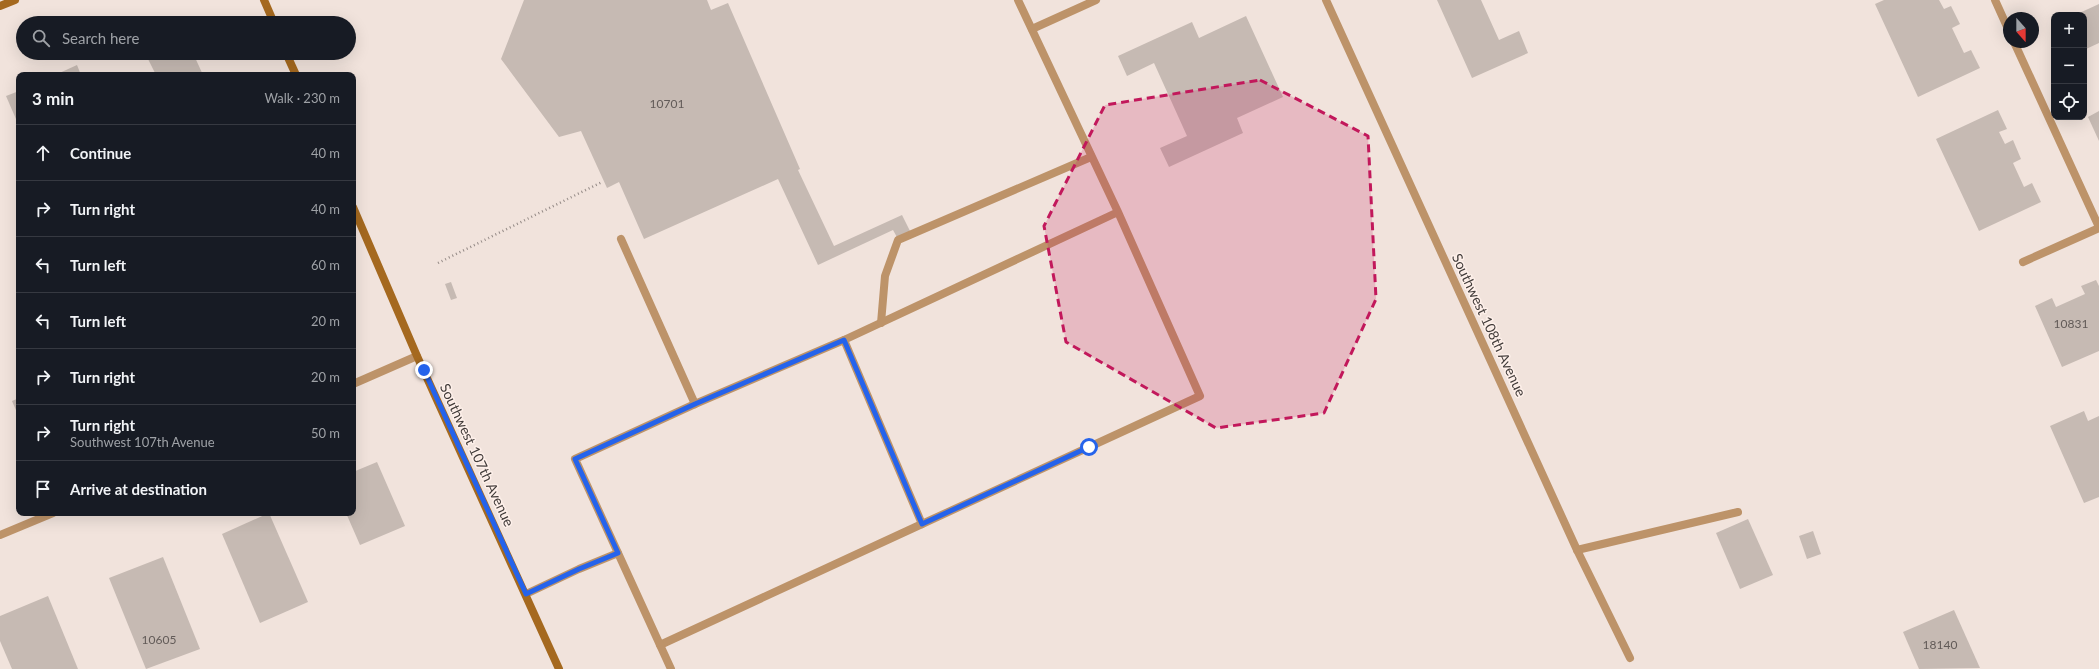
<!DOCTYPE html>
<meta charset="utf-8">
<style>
:root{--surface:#171b24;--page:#242831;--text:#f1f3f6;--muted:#9ea1a6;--line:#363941}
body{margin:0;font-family:Lato,sans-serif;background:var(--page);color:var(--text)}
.controls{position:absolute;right:12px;top:12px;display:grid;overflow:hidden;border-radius:8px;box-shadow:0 4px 16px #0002}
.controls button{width:36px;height:36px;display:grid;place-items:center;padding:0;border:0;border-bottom:1px solid var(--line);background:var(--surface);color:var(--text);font:20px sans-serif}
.compass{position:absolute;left:2003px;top:12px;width:36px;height:36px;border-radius:50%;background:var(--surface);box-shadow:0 4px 16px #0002;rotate:159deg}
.stop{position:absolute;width:12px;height:12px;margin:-9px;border:3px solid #2563eb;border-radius:50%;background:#fff}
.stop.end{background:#2563eb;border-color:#fff;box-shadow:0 1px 4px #0008}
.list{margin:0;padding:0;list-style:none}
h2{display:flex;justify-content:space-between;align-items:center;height:52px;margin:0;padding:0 16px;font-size:17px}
h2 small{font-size:13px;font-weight:400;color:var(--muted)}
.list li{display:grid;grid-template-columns:26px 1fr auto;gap:12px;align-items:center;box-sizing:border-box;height:56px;padding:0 16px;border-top:1px solid var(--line)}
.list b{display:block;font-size:15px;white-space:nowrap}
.list p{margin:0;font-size:13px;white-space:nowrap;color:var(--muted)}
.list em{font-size:13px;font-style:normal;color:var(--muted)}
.icon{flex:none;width:22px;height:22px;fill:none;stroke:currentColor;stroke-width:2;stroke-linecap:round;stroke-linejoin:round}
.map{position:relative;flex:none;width:2099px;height:669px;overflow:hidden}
.search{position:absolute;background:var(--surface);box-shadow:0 4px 16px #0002;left:16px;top:16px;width:340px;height:44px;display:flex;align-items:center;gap:10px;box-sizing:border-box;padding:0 14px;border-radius:22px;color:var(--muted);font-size:15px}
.panel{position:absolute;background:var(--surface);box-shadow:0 4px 16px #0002;left:16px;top:72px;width:340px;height:444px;border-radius:8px}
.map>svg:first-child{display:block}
.building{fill:#c6bab3}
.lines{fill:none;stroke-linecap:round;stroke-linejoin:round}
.path{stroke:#948a86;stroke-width:2.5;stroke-dasharray:1 3;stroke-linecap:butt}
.lane{stroke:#bd9369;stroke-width:8}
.street{stroke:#bd9369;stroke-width:8}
.secondary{stroke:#a5691f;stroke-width:8}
.route{stroke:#2563eb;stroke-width:5}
.marked{fill:#c2185b;fill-opacity:0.2;stroke:#c2185b;stroke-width:3;stroke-dasharray:8 5;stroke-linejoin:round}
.labels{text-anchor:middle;stroke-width:3;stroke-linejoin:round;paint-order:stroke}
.number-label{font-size:12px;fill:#625b58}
.street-label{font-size:14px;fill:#413b39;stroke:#fef0ea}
</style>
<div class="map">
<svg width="2099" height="669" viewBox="0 0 2099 669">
<rect width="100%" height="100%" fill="#f1e3dc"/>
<g class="building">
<polygon points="524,0 707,0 711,10 728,3 800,169 798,170 834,246 902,215 911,233 898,239 893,230 818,265 778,179 644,239 619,182 607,188 581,131 559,137 501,59"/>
<polygon points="1437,0 1481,0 1499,40 1519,31 1528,53 1472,78"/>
<polygon points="1884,0 1939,0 1944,9 1951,6 1960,24 1952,28 1964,53 1971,50 1980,68 1918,97 1875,4"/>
<polygon points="2099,4 2099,43 2086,49 2084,45 2084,15 2075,15"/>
<polygon points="1246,16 1283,97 1237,118 1243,133 1169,167 1160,148 1187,136 1154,63 1127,76 1118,56 1192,22 1199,38"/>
<polygon points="145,53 193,53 203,75 156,75"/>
<polygon points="77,65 81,75 55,75"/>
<polygon points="19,91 19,126 6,96"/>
<polygon points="1998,110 2007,129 1999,132 2005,144 2013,140 2021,159 2013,163 2024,187 2032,183 2041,202 1979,231 1936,139"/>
<polygon points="2099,111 2099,141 2088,117"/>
<polygon points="2096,280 2099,286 2099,351 2062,367 2035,306 2052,298 2056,307 2085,294 2081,286"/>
<polygon points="451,282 457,298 451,300 445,284"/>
<polygon points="19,398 19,417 12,401"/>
<polygon points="2084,411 2088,421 2099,416 2099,497 2084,503 2050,426"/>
<polygon points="377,462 405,526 360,545 346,513 353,513 353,472"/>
<polygon points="269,513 308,602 260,623 222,534"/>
<polygon points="1748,519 1773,575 1740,589 1716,533"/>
<polygon points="1813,531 1821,554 1807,559 1799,536"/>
<polygon points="163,557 200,649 146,669 109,578"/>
<polygon points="48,596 78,669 12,669 0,641 0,616"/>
<polygon points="1954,610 1980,668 1919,669 1903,632"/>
</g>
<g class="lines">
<polyline class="path" points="438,263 602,182"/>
<g class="lane">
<polyline points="1018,0 1118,212 1200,396 922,524 844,340 1118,212"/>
<polyline points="1032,29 1096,0"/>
<polyline points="621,239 695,404"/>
<polyline points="881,323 885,276 898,240 1091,157"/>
<polyline points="1577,550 1738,512"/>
<polyline points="526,594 579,569 618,553"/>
<polyline points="660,645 922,524"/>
<polyline points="671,669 575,459 695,404 844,340"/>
</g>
<g class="street">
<polyline points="1326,0 1577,550 1630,658"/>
<polyline points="1995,0 2009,31"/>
<polyline points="2014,42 2099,227"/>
<polyline points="2023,262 2099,228"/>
<polyline points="353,384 417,356"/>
<polyline points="0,535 53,513"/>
</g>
<g class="secondary">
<polyline points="264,0 274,23"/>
<polyline points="0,6 15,0"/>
<polyline points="286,53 296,75"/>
<polyline points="353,207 417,356 559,669"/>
</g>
</g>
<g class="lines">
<polyline class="route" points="424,370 526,594 579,569 618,553 575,459 695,404 844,340 922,524 1089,447"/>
</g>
<path class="marked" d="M1260 80 1368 136 1376 299 1324 413 1216 428 1066 342 1044 226 1105 105Z"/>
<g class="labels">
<g class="number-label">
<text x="667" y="108">10701</text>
<text x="2071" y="328">10831</text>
<text x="159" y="644">10605</text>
<text x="1940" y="649">18140</text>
</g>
<g class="street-label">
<text transform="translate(1489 325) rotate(65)" y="5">Southwest 108th Avenue</text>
<text transform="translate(477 455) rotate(65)" y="5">Southwest 107th Avenue</text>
</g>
</g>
</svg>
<div class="controls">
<button>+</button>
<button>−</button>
<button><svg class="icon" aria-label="locate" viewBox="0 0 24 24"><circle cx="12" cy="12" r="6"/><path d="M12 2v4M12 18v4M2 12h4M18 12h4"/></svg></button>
</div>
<svg class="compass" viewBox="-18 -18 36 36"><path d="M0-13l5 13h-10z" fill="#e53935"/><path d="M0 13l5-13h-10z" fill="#9ea1a6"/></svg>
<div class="stop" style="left:1089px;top:447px"></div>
<div class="stop end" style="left:424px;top:370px"></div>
<div class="search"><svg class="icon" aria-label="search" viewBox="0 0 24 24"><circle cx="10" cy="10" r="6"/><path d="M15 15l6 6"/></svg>Search here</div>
<section class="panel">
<h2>3 min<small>Walk · 230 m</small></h2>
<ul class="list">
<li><svg class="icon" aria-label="ahead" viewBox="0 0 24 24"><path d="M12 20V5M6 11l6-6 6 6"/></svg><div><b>Continue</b></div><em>40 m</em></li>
<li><svg class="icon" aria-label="right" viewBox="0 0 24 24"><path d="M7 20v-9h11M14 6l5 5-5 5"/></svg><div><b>Turn right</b></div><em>40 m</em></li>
<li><svg class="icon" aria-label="left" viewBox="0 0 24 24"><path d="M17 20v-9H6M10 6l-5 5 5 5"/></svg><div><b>Turn left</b></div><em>60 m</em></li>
<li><svg class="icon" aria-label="left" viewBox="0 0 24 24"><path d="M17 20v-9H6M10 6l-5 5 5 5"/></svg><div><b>Turn left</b></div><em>20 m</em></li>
<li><svg class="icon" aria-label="right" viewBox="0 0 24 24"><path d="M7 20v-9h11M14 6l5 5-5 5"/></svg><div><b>Turn right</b></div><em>20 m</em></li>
<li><svg class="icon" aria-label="right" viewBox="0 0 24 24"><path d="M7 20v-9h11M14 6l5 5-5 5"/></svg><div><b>Turn right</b><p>Southwest 107th Avenue</p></div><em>50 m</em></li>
<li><svg class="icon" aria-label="arrive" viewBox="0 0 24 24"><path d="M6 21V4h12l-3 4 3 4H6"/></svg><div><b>Arrive at destination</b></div></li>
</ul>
</section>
</div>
